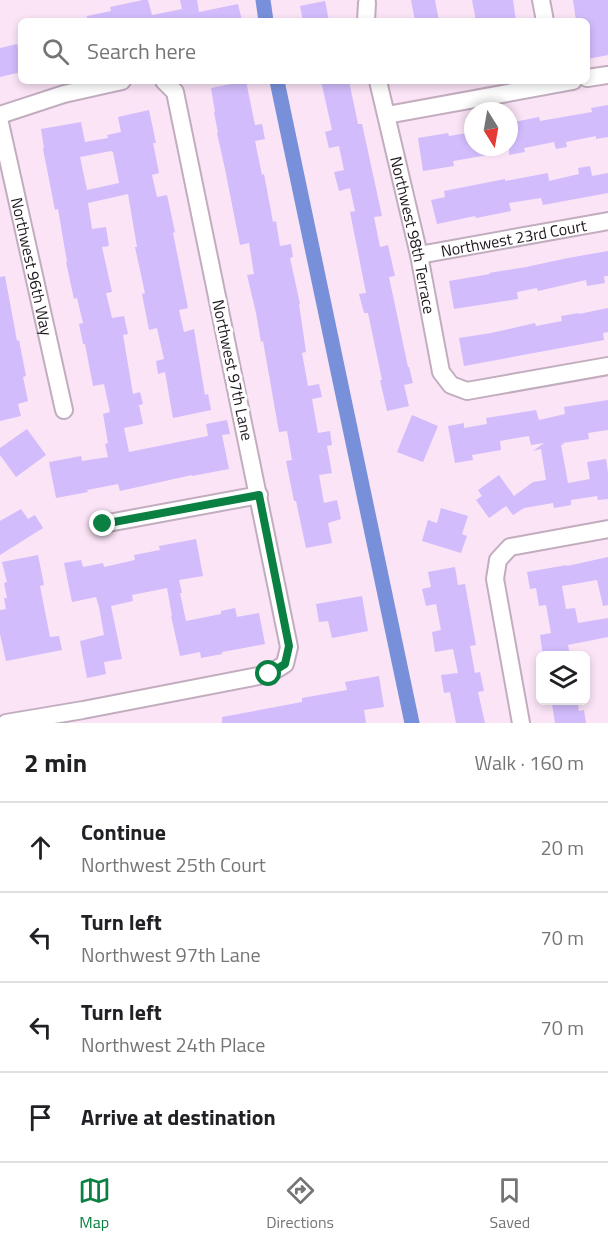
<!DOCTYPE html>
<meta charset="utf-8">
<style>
:root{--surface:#fff;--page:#f6f6f6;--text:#202124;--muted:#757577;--line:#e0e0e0;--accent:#0b8043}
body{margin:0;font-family:"Titillium Web",sans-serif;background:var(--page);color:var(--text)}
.controls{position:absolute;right:18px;bottom:18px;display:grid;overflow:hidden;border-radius:9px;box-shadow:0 3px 9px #0003}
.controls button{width:54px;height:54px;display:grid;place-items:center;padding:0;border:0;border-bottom:2px solid var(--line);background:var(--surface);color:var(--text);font:30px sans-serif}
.compass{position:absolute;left:464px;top:102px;width:54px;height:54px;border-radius:50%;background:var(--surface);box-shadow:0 3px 9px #0003;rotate:169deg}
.stop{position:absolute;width:18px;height:18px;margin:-14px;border:4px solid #0b8043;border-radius:50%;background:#fff}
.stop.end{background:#0b8043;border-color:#fff;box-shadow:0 2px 6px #0008}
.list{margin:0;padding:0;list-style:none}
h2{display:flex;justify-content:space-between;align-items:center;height:78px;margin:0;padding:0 24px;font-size:26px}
h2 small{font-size:20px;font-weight:400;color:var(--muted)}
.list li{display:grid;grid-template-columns:39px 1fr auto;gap:18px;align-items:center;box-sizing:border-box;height:90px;padding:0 24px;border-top:2px solid var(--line)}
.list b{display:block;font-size:22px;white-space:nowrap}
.list p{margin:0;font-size:20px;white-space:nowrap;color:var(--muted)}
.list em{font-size:20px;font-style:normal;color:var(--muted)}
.icon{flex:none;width:33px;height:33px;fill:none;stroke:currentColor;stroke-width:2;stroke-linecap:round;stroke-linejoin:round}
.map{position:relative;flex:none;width:608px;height:723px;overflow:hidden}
.search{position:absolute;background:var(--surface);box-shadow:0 3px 9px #0003;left:18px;right:18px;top:18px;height:66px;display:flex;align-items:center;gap:15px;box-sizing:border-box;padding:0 21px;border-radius:9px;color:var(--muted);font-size:22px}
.sheet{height:438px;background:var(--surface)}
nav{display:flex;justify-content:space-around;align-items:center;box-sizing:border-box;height:84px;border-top:2px solid var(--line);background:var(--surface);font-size:16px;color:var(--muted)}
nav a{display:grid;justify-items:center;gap:3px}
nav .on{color:var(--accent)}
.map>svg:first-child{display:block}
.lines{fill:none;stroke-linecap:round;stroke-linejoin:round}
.canal{stroke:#7790d9;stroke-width:15}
.building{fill:#d2bcfc;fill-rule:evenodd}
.minor-casing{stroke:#c2adbf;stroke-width:20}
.minor{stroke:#fff;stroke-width:16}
.route{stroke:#0b8043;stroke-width:8}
.labels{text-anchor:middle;stroke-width:6;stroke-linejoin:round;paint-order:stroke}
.street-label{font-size:16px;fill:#1f171e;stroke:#fff}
</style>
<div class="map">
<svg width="608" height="723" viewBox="0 0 608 723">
<rect width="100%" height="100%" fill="#fae4f6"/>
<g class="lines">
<g class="canal">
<polyline points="263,0 266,21"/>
<polyline points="277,81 412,723"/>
</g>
</g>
<g class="building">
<polygon points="143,0 148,0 152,15 182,9 180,0 197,0 199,12 238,4 242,21 87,21 87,16 111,11 110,7"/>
<polygon points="411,0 435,0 439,21 415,21"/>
<polygon points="472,0 513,0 516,21 476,21"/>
<polygon points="573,0 608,0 608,55 587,59 587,21 576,21"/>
<polygon points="325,1 329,21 303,21 300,6"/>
<polygon points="17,44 21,61 21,72 0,77 0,48"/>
<polygon points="246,81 255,125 262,124 265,139 255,141 262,175 264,174 273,222 276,221 280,246 291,244 293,257 290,258 300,304 299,304 306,352 302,353 308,386 319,384 322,397 312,399 318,433 330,431 332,445 327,446 332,473 319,475 324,503 337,500 341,519 328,523 332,543 306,548 296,501 294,501 286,461 292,460 287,431 279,432 263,341 261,342 256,313 247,275 254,274 249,243 240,245 225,169 217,133 218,133 214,112 215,112 211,88"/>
<polygon points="321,81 349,81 358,124 362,124 382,216 374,217 380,247 388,245 395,276 389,277 408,367 409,367 413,383 404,385 409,406 387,411 380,380 382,380 368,313 364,313 359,294 366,293 350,212 355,211 350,188 339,191 334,172 344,170 339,146 329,148 325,132 332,130"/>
<polygon points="608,105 608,137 596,139 596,136 566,142 567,147 556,149 554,142 524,148 525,152 509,155 509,123 539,117 540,121 592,112 591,108"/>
<path d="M149 110 156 143H153L159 173 152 175 157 197 167 195 175 232 173 233 188 308 179 310 184 332 194 329 205 395 208 394 211 410 173 418 165 372 158 374 156 361 164 359 157 328 149 330 142 294 145 293 135 247H137L128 194 88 203 92 229 106 227 109 246 102 247 112 292 106 293 112 318 124 316 128 334 123 335 133 394 140 392 143 404 139 405 143 424 124 428 129 452 208 436 206 424 227 420 230 434 222 435 229 469 192 476V475L120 491 118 484 87 490 88 492 56 498 49 462 81 456 82 461 108 457 105 444 108 443 103 414 110 412 104 384 93 386 85 344H83L79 324 83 323 77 298 74 299 66 262H67L58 209 55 210 45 159 43 149 44 148 41 129 81 122 85 142 108 138 107 135 121 132 118 117ZM111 151 113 152 119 183 87 190 80 157Z"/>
<polygon points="473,132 473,147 499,147 500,153 453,161 454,166 423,171 418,138 448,133 449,136"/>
<polygon points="590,166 592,176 608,173 608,193 543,205 541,198 509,203 511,211 476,218 475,216 437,224 431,200 445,197 444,191 505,179 505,181 548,173 549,181 579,174 578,168"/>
<polygon points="608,251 608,276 604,276 605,283 587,286 586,280 538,291 537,288 517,292 518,299 454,309 449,281 490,274 489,273 526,267 568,258"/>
<polygon points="5,276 17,341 19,340 26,376 23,377 28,401 18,404 21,416 0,421 0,277"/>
<polygon points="608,308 608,332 603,333 604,340 464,366 459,338 491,333 535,323 536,326 562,321 561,316 579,313 579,314"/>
<polygon points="608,400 608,430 588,433 589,439 563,443 564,444 561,445 568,483 590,479 587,462 606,459 608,473 608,499 598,500 597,496 571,500 571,505 554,508 553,503 524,508 513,515 506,506 489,518 476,500 482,496 478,490 499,475 514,496 533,482 546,480 541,449 533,451 544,443 531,445 529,436 500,441 501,450 472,455 473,460 455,463 448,426 464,423 464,428 487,424 486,418 536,410 539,420 565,414 564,407"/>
<polygon points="412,415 438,426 423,462 397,452"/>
<polygon points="27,429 46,455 16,477 0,455 0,448"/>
<polygon points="441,508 468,516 462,534 467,536 461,553 422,541 428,520 437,523"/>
<polygon points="21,509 28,519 35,515 43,528 0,555 0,521"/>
<polygon points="196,539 203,576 179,580 182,593 180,593 186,621 221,614 221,611 235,608 237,617 259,613 265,644 222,652 222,654 201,658 200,652 180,656 171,616 172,616 167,588 132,595 133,601 111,606 122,659 104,662 106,674 87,678 80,641 104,635 99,607 96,597 72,602 64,563 81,560 83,567 103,563 104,567 135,560 134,555 160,550 159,546"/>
<polygon points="38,555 44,585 40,586 50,637 59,636 62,650 6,661 0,634 0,610 6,609 4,598 7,598 4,583 7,582 2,562"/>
<polygon points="608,557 608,605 603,606 597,580 562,586 566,609 575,608 578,623 608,618 608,637 568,645 570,656 543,656 540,635 551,633 546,605 539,606 536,588 530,589 527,572 567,565 567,566"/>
<polygon points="455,567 458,585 465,584 476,645 470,646 475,673 480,672 484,691 478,692 485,723 456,723 450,692 444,693 441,675 458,673 453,649 435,652 432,632 441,630 436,604 426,606 422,589 431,587 428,572"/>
<polygon points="362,596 368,631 332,638 328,621 319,622 316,604"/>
<polygon points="379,676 384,707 364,710 366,723 222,723 222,717 302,702 302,698 347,690 345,682"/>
<polygon points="571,700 577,700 579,711 584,710 586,723 555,723 552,704"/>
</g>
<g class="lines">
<g class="minor-casing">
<g id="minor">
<polyline points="541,0 545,21"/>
<polyline points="366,21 367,3"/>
<polyline points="587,78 608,75"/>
<path id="s1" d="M378 81 419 255 441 372 451 385 467 391 608 366"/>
<polyline points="0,115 64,94 122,81"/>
<polyline points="387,115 573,81"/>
<path id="s2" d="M0 123 64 410"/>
<path id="s3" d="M419 255 608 221"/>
<polyline points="103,524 259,495"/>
<polyline points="6,723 83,710 269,674 285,664 289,647 175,92 164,81"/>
<polyline points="521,723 495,579 498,560 510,547 608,529"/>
</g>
</g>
<use href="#minor" class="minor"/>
</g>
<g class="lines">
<polyline class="route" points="103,524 259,495 289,646 285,664 269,674"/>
</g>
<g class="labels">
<g class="street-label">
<text dy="6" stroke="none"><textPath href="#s1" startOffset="158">Northwest 98th Terrace</textPath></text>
<text dy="6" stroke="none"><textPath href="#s3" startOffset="96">Northwest 23rd Court</textPath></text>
<text dy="6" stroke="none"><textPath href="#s2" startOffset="147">Northwest 96th Way</textPath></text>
<text transform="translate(233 370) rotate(78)" y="6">Northwest 97th Lane</text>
</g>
</g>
</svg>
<div class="controls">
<button><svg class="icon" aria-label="layers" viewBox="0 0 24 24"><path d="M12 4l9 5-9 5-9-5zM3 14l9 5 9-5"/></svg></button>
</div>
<svg class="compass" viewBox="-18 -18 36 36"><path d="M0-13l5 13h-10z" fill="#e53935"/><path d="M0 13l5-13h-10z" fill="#757577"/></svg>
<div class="stop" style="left:269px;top:674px"></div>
<div class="stop end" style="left:103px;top:524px"></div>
<div class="search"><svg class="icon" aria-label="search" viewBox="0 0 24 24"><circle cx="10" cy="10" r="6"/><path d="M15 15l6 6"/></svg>Search here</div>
</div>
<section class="sheet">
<h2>2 min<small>Walk · 160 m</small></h2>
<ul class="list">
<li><svg class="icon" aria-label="ahead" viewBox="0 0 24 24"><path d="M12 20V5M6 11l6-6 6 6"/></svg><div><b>Continue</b><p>Northwest 25th Court</p></div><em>20 m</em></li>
<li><svg class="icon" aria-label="left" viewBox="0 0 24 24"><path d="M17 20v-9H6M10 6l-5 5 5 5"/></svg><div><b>Turn left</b><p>Northwest 97th Lane</p></div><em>70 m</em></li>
<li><svg class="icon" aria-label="left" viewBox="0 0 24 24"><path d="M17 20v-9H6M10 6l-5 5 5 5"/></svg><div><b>Turn left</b><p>Northwest 24th Place</p></div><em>70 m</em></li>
<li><svg class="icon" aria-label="arrive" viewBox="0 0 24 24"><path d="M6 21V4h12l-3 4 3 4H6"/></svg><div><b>Arrive at destination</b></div></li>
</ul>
</section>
<nav>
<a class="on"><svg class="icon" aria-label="map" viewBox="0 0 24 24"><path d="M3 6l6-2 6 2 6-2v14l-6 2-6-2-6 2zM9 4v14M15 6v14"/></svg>Map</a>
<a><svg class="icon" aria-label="directions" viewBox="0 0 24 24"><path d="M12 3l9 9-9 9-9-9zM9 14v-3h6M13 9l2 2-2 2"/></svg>Directions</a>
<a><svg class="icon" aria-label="saved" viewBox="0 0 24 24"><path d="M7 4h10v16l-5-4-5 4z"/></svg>Saved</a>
</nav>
